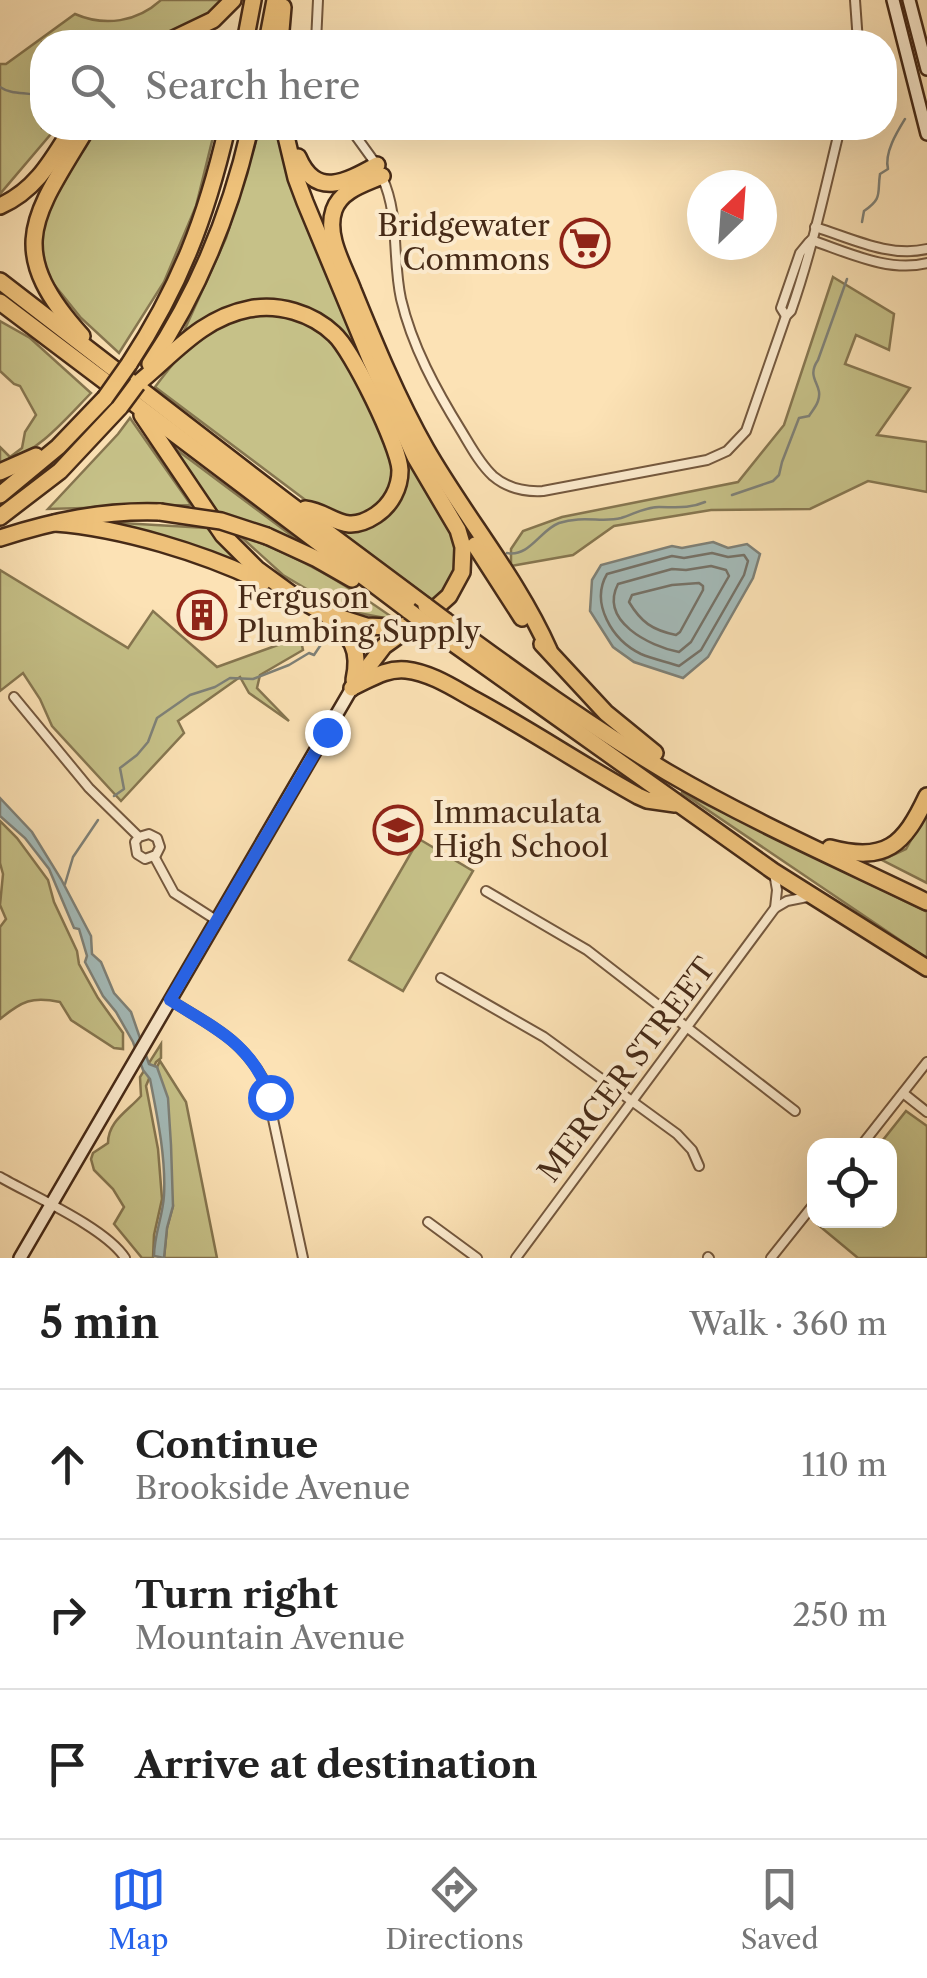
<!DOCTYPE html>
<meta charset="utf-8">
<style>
:root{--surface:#fff;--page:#f2f2f2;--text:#222;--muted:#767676;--line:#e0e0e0;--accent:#2563eb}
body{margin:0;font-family:"Libre Caslon Text",serif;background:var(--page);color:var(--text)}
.controls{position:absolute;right:30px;bottom:30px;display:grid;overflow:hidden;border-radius:20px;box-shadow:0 10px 40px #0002}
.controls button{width:90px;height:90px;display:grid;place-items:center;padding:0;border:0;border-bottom:2px solid var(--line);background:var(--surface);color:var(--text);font:50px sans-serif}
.compass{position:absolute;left:687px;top:170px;width:90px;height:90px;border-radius:50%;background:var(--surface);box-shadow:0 10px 40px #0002;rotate:25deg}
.stop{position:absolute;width:30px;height:30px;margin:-22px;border:8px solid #2563eb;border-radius:50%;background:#fff}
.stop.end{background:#2563eb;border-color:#fff;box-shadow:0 2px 10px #0008}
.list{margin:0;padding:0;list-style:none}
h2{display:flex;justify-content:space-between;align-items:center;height:130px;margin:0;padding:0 40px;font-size:42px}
h2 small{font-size:32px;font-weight:400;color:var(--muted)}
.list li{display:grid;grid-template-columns:65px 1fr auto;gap:30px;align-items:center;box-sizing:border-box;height:150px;padding:0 40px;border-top:2px solid var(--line)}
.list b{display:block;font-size:38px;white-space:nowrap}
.list p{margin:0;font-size:32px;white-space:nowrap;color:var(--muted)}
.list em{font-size:32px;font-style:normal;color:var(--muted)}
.icon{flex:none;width:55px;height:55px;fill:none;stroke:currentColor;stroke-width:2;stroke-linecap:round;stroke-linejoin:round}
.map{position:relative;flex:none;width:927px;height:1258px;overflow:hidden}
.search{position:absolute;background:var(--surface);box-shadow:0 10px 40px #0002;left:30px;right:30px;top:30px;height:110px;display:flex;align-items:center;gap:25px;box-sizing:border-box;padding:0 35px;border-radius:40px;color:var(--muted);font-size:38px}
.sheet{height:580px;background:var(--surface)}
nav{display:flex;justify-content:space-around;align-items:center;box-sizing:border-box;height:140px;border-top:2px solid var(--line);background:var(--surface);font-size:28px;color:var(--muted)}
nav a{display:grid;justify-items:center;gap:5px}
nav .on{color:var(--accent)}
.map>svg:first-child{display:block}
.green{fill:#c6c188;stroke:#867650;stroke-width:2.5}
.water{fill:#a4bbb9;stroke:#7e8178;stroke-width:2.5}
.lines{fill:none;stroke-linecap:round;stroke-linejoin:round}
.shore{stroke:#757268;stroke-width:2.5}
.stream{stroke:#7e8178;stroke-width:2.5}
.street-casing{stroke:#74583e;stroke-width:12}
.secondary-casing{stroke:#462a17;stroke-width:16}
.highway-casing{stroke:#462a17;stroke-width:20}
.street{stroke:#fdeccf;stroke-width:8}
.secondary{stroke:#fdeccf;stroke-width:11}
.highway{stroke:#eec17a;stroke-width:15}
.highway-bridge-casing{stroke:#462a17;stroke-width:20;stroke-linecap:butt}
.highway-bridge{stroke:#eec17a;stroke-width:15}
.route{stroke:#2563eb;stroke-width:12}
.labels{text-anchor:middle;stroke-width:8;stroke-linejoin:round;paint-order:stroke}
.poi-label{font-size:30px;fill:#462a17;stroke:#fdeccf;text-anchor:start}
.street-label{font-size:30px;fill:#462a17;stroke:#fdeccf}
</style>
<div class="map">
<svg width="927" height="1258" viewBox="0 0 927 1258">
<rect width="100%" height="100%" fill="#fce2b5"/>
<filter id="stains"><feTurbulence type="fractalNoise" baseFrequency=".002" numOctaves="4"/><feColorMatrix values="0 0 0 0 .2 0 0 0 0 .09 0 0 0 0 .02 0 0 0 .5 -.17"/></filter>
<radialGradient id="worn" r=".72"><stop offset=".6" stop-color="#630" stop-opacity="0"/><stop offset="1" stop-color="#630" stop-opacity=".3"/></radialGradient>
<g class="green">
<path d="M161 0H226L213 14 185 29 151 42H42V128H56L0 194V64H6L75 14C105 27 137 22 161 0Z"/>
<polygon points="93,128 215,128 215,129 196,206 164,282 119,353 81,318 52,282 43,262 41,239 44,210"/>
<polygon points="260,128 280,128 364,359 361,360 312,313 218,313 184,331 226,238"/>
<polygon points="833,277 894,314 889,350 856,335 845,364 910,388 877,435 927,442 927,492 868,481 810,509 711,510 614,526 573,555 511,566 511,549 523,531 562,517 738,482 784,425"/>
<path d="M280 313 317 327 346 355 393 460 392 488 377 509 353 518 320 511 155 387C173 363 201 326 232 317 246 313 265 314 280 313Z"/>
<path d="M0 321 30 338 91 393C61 424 41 449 0 466V447L10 457 22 448 25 432 36 415 20 386 14 384 0 371Z"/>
<polygon points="130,418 191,505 48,509 118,434"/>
<path d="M390 424C406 452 459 527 460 555 461 574 448 591 435 602L332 527 347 528 400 496Z"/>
<polygon points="169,444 319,556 216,515"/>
<polygon points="104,522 207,528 240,563"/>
<path d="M239 535C299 556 344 583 396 620L342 610 283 575Z"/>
<polygon points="0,570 128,648 153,611 217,667 300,637 303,650 260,675 257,688 289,721 249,693 240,677 178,721 184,733 121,801 52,726 40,699 23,673 0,691"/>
<polygon points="681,792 927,912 927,958 925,957"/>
<polygon points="927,811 927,883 882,860 906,849"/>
<path d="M0 821 17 838 48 880 54 902 77 951 79 964 98 998 123 1033V1049L114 1048 71 1020 60 1002C32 996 22 1001 0 1019V927L6 919 0 905 3 874 0 863Z"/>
<polygon points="419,839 473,871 403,991 349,960"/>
<path d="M161 1044V1058L156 1062 146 1086 158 1149 162 1199 154 1235 153 1258H142L114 1224 124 1207 113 1189 94 1170 91 1159 93 1153 108 1143C108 1121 128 1111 141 1096L140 1077Z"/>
<polygon points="160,1061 186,1102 217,1258 164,1258 167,1228 173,1206 157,1067"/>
<polygon points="906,1111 927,1126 927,1258 858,1258 817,1224 820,1221 890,1220 890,1146 879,1145"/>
</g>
<g class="water">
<polygon points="713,542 728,548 747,544 760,554 753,578 708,657 683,678 634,662 613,647 590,611 592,580 601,565 672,546 682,548"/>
<path d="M0 798 32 832 61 879 91 936 92 954 101 962 114 993 131 1012 149 1064 157 1067 168 1098 171 1145 173 1206 167 1228 164 1258 154 1256C154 1235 163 1216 164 1195 166 1157 157 1115 150 1079L143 1070 133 1042 116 1012 103 996 85 962 87 956 79 929 74 928 49 869 25 838 0 816Z"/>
</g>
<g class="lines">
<g class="shore">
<path d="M712 553 728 557 744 555 748 561 744 575 701 650 679 666C667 662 653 659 641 654 612 640 590 603 607 574L672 556 684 558Z"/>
<path d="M711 566 726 570 729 576 691 642 679 652C649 646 599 621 618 584L672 569 686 570Z"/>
<path d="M699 583 703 586V590L680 632 676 635C652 630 641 622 629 602L632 595 672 585Z"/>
</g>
<g class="stream">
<path d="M0 87C13 96 28 91 42 97"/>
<path d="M862 222 864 211C883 198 877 194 880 174L888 169C884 153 897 132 905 119"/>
<path d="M732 495 773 481 779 475 782 462 799 418 809 416C812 411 816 407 818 401 824 384 805 379 818 360L847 279"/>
<path d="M507 553C530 557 540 530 559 523 583 515 603 523 621 518 634 514 645 507 659 507 676 507 689 509 705 502"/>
<polyline points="114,796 124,789 120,768 137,755 148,742 157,718 190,695 215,687 230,678 253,679 289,665 309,653 314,655 328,634"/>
<polyline points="65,884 73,857 98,820"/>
</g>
<g class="street-casing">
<g id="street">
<polyline points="855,0 858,42"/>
<polyline points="316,42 318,0"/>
<polyline points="350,128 376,164"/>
<path d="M382 177C400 216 392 258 401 299 412 346 436 390 462 432 471 447 480 464 493 476 507 488 525 492 543 491L707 460 727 451 746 431 786 316 791 311C812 251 825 189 840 128"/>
<path d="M815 227C851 238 889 258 927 249"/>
<path d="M811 240C847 252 889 273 927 263"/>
<polyline points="786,316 781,308 800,253 809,242"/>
<polyline points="14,697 89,788 139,837 149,834 157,838 160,847 156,855 145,859 137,854 135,842 139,837"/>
<polyline points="154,856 174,893 216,920"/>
<polyline points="774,873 777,890 775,908"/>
<polyline points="486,891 587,950 795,1111"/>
<polyline points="441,978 544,1037 677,1134 692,1150 699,1166"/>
<path d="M170 1000C211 1026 241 1038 265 1082L303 1258"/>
<polyline points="903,1093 927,1112"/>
<polyline points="861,1146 927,1062"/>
<path d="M0 1177C33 1196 106 1228 125 1258"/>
<polyline points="428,1222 477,1258"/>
<polyline points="708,1257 709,1258"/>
<polyline points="516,1258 775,908 787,901 807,897"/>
<polyline points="771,1258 814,1204"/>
</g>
</g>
<g class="secondary-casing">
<g id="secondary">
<polyline points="893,0 927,134"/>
<polyline points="909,0 927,69"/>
<polyline points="20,1258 352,688"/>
</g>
</g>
<g class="highway-casing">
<g id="highway">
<polyline points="167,42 213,20 233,0"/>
<polyline points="245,42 253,0"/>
<polyline points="267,42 275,0"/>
<polyline points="280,42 283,7"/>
<polyline points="284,128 296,178 305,202 371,361 415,457 458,530 463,547 462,572 449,596 429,614 384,646 352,688"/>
<path d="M298 157C316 199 346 182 377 165"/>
<path d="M382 176C364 184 341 190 334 210 325 236 344 266 353 290 375 344 397 398 426 449 465 517 517 578 549 650"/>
<path d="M0 206C36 190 52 160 72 128"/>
<polyline points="0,281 284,500 426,606"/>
<polyline points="0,302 409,611"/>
<path d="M82 336C2 248 35 215 87 128"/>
<path d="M129 364C180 286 206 218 227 128"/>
<path d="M150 364C198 292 231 212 250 128"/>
<path d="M137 384C172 356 201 318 249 309 278 303 312 313 334 334 352 350 399 446 400 470 400 488 391 505 376 515 343 537 332 512 305 509"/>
<polyline points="142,415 223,535 257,569 294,596 322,612 366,626 391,627 410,625"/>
<polyline points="0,472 36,456"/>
<polyline points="0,495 58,447 105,398"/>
<polyline points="0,517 60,471 120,407"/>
<path d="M55 523C121 528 203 553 263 582"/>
<polyline points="267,536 317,559 352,579"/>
<path d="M0 538C53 521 104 510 160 512"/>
<polyline points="475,545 522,618"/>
<path d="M329 618C351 638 361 648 354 680"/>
<path d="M446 621C518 674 590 726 667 772 751 821 840 860 927 902"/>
<polyline points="433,629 773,871 927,968"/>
<polyline points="542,644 606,713 655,753"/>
<path d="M355 686C372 678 387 668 406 670 432 673 455 689 477 701 532 731 584 766 638 796L647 800 675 804"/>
<path d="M830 848C886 863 904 845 927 796"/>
</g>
</g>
<use href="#street" class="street"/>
<use href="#secondary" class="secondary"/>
<use href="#highway" class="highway"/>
<g class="highway-bridge-casing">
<g id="highway-bridge">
<polyline points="105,398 129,364"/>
<polyline points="120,407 137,384"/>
<polyline points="160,512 221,521 267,536"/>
<polyline points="426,606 446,621"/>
<polyline points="409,611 433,629"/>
</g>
</g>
<use href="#highway-bridge" class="highway-bridge"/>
</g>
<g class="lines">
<path class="route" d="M270 1097C252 1043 214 1028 170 1000L327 732"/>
</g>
<defs>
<g id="supermarket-ring" transform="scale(2.5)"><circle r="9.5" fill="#fdeccf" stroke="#8f2418" stroke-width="1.5"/><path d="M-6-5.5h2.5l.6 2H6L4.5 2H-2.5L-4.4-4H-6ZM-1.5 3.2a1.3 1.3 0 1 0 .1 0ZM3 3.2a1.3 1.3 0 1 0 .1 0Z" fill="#8f2418"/></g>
<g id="building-ring" transform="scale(2.5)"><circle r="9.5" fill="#fdeccf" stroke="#8f2418" stroke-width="1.5"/><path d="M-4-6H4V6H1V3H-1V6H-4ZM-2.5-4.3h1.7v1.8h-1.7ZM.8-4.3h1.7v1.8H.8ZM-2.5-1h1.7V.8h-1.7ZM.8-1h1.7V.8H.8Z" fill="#8f2418"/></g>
<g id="school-ring" transform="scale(2.5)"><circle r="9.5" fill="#fdeccf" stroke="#8f2418" stroke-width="1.5"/><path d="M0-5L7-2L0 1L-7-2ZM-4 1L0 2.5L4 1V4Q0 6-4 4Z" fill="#8f2418"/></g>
</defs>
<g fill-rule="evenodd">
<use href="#supermarket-ring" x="585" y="243"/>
<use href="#building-ring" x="202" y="615"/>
<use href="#school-ring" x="398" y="830"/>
</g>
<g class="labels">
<g class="poi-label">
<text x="550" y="236" text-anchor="end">Bridgewater<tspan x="550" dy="34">Commons</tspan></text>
<text x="237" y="608">Ferguson<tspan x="237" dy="34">Plumbing Supply</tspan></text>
<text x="433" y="823">Immaculata<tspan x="433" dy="34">High School</tspan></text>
</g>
<g class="street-label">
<text transform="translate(627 1070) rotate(-53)" y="10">MERCER STREET</text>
</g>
</g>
<rect width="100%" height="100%" filter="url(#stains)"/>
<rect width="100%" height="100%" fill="url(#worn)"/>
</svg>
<div class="controls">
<button><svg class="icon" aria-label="locate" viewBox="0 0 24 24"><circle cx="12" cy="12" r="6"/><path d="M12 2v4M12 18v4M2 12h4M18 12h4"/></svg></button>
</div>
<svg class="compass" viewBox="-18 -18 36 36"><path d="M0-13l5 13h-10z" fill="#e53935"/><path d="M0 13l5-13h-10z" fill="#767676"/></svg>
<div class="stop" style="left:270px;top:1097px"></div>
<div class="stop end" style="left:327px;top:732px"></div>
<div class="search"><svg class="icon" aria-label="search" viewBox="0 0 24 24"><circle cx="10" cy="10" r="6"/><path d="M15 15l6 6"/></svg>Search here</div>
</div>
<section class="sheet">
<h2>5 min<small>Walk · 360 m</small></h2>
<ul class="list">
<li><svg class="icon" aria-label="ahead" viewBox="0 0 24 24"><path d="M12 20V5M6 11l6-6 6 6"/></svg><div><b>Continue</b><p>Brookside Avenue</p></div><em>110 m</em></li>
<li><svg class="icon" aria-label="right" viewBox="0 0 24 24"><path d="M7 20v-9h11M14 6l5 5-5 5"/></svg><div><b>Turn right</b><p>Mountain Avenue</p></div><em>250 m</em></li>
<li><svg class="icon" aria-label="arrive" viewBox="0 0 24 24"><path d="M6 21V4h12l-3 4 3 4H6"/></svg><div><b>Arrive at destination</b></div></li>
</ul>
</section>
<nav>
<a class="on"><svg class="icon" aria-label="map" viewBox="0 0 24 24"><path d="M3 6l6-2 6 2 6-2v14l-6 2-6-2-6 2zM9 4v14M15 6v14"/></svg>Map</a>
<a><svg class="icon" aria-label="directions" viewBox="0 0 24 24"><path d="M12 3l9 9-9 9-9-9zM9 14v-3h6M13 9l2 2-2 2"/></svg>Directions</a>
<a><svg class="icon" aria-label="saved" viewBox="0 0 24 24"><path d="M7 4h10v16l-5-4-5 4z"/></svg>Saved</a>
</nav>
